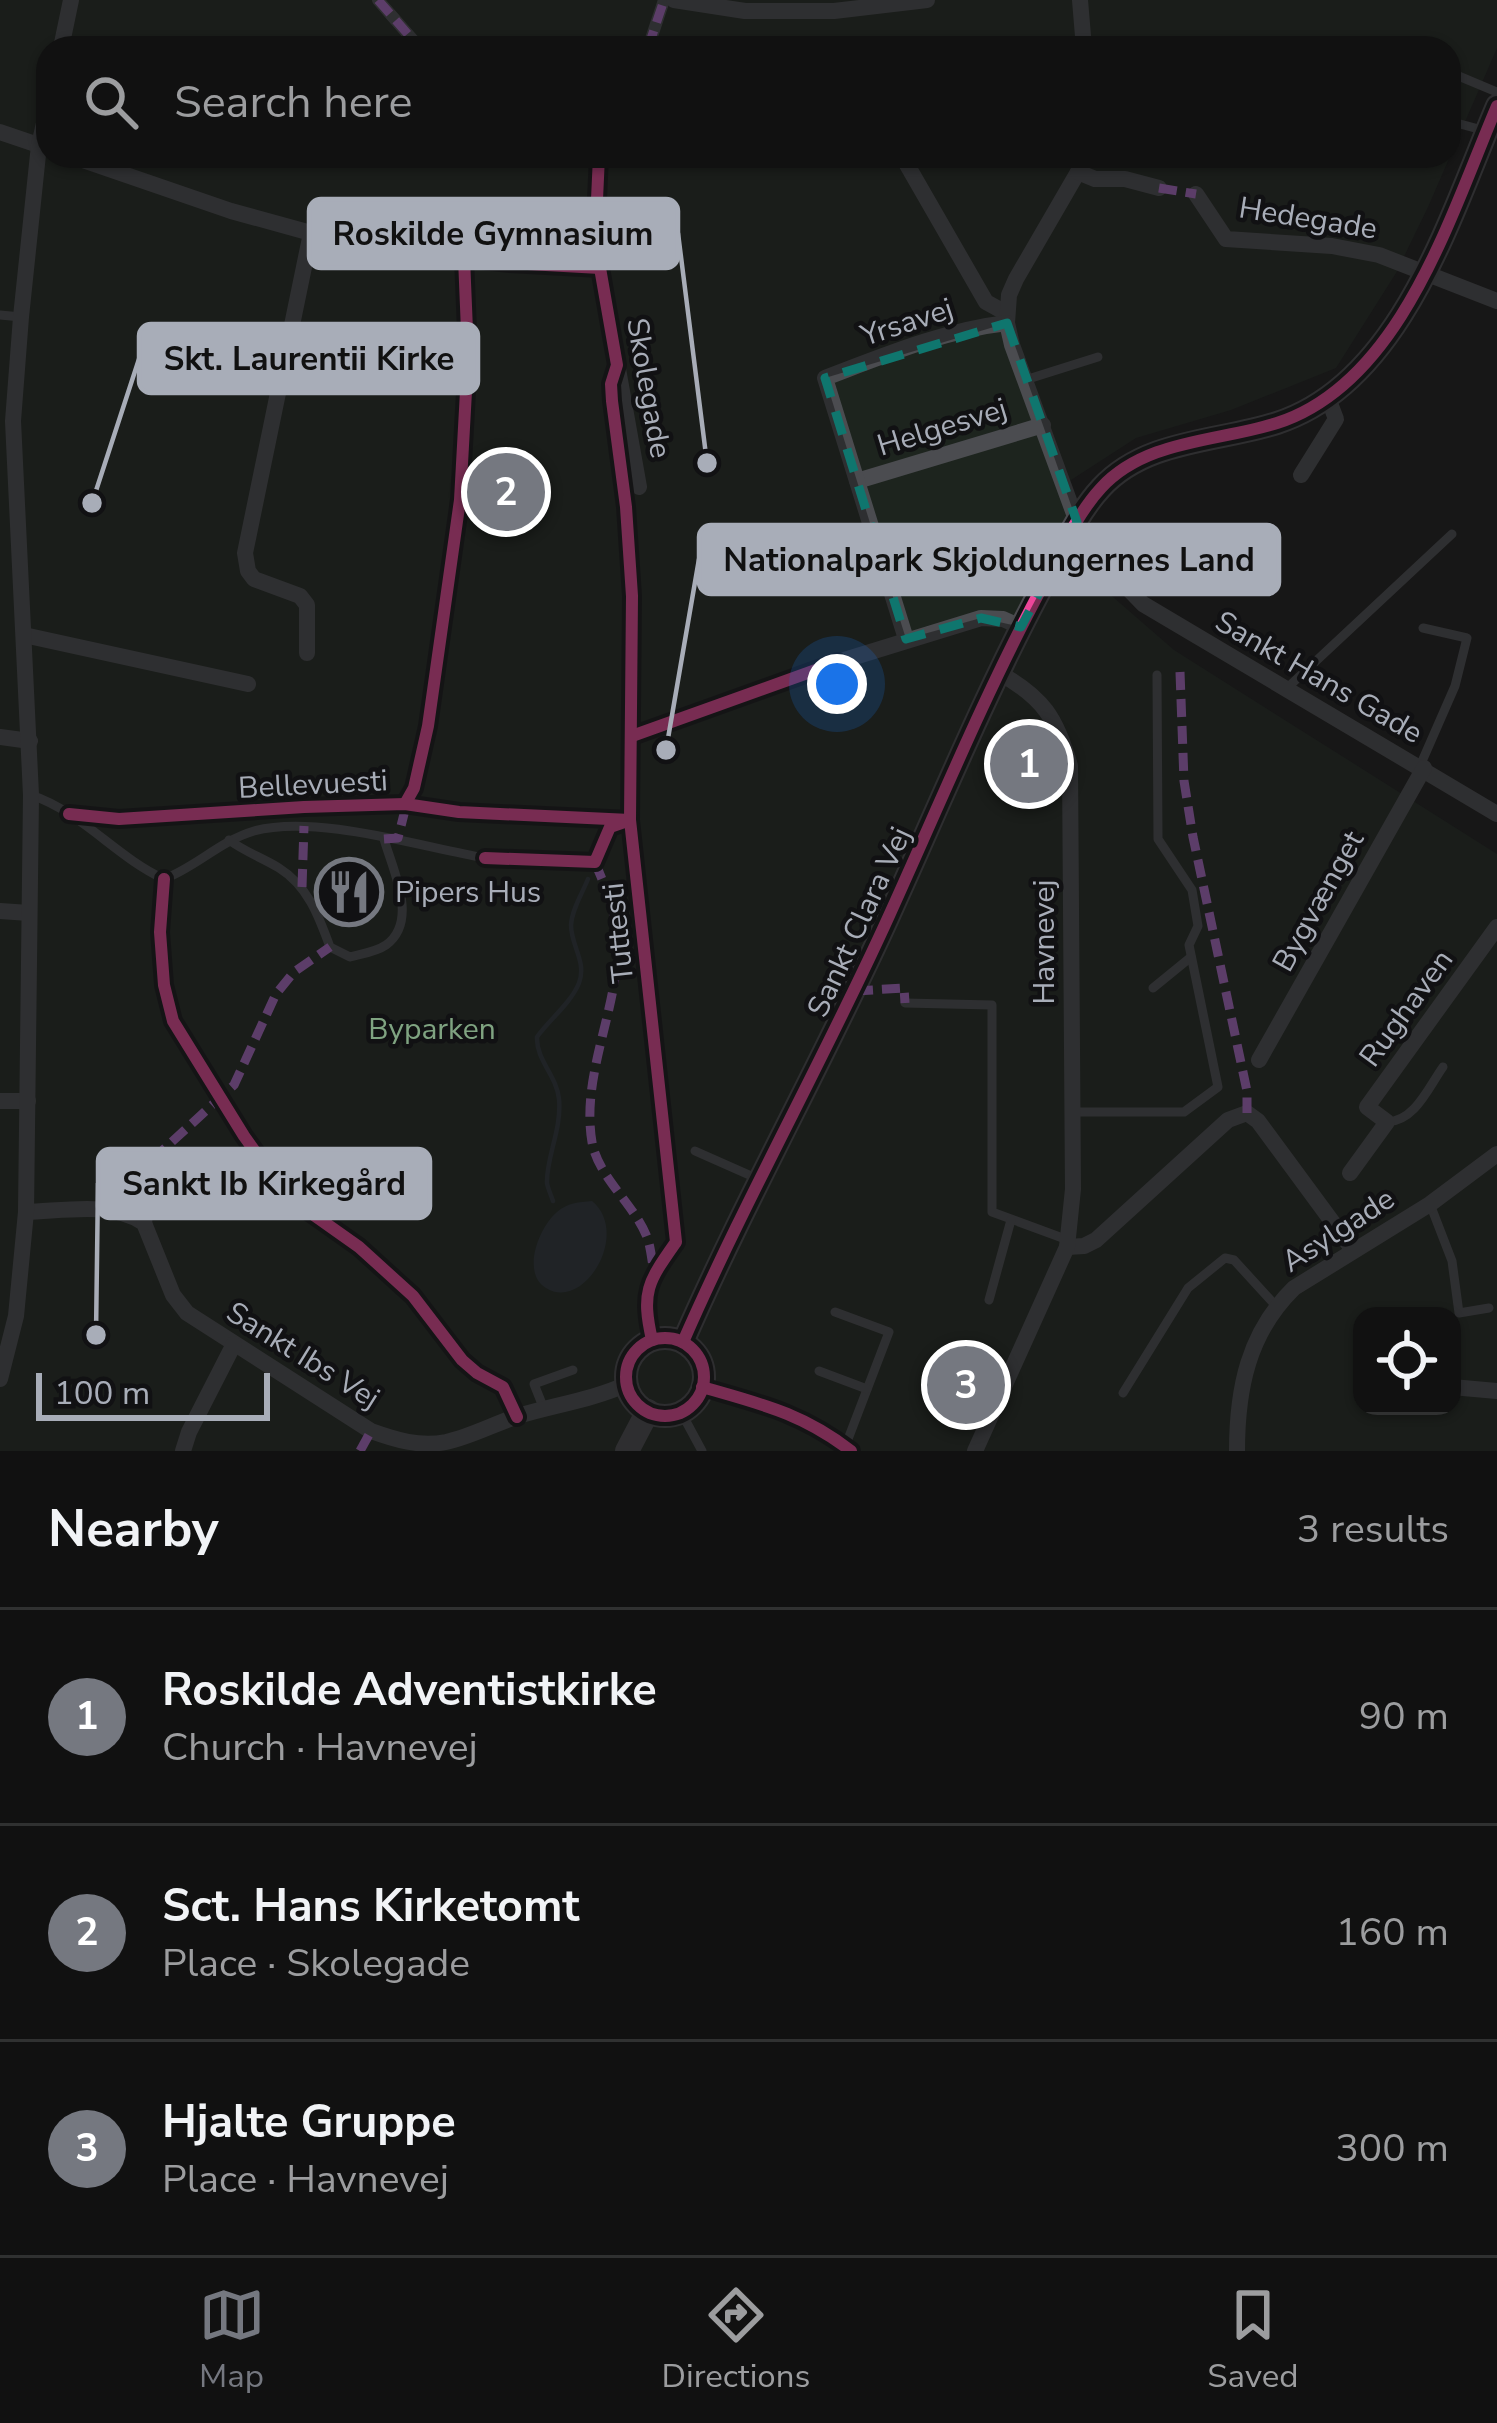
<!DOCTYPE html>
<meta charset="utf-8">
<style>
:root{--surface:#111;--page:#1e1f1f;--text:#f1f3f6;--muted:#9c9d9f;--line:#303131;--accent:#757880}
body{margin:0;font-family:"Nunito Sans",sans-serif;background:var(--page);color:var(--text)}
.controls{position:absolute;right:36px;bottom:36px;display:grid;overflow:hidden;border-radius:24px;box-shadow:0 3px 9px #0004}
.controls button{width:108px;height:108px;display:grid;place-items:center;padding:0;border:0;border-bottom:3px solid var(--line);background:var(--surface);color:var(--text);font:60px sans-serif}
.scale{position:absolute;left:36px;bottom:30px;width:234px;box-sizing:border-box;padding-left:12px;border:6px solid #a8adb8;border-top:0;font-size:33px;line-height:42px;white-space:nowrap;color:#a8adb8;-webkit-text-stroke:9px #111113;paint-order:stroke}
.you{position:absolute;left:837px;top:684px;width:42px;height:42px;margin:-30px;border:9px solid #fff;border-radius:50%;background:#1a73e8;box-shadow:0 0 0 18px #1a73e833}
.badge{display:grid;place-items:center;width:78px;height:78px;border-radius:50%;background:var(--accent);color:#fff;font-size:39px;font-weight:700}
.pin{position:absolute;translate:-50% -50%;border:6px solid #fff;box-shadow:0 3px 12px #0006}
.list{margin:0;padding:0;list-style:none}
h2{display:flex;justify-content:space-between;align-items:center;height:156px;margin:0;padding:0 48px;font-size:51px}
h2 small{font-size:39px;font-weight:400;color:var(--muted)}
.list li{display:grid;grid-template-columns:78px 1fr auto;gap:36px;align-items:center;box-sizing:border-box;height:216px;padding:0 48px;border-top:3px solid var(--line)}
.list b{display:block;font-size:45px;white-space:nowrap}
.list p{margin:0;font-size:39px;white-space:nowrap;color:var(--muted)}
.list em{font-size:39px;font-style:normal;color:var(--muted)}
.icon{flex:none;width:66px;height:66px;fill:none;stroke:currentColor;stroke-width:2;stroke-linecap:round;stroke-linejoin:round}
.map{position:relative;flex:none;width:1497px;height:1451px;overflow:hidden}
.search{position:absolute;background:var(--surface);box-shadow:0 3px 9px #0004;left:36px;right:36px;top:36px;height:132px;display:flex;align-items:center;gap:30px;box-sizing:border-box;padding:0 42px;border-radius:36px;color:var(--muted);font-size:45px}
.sheet{height:804px;background:var(--surface)}
nav{display:flex;justify-content:space-around;align-items:center;box-sizing:border-box;height:168px;border-top:3px solid var(--line);background:var(--surface);font-size:33px;color:var(--muted)}
nav a{display:grid;justify-items:center;gap:6px}
nav .on{color:var(--accent)}
.map>svg:first-child{display:block}
.green{fill:#1d241e;fill-rule:evenodd}
.water{fill:#2a3239}
.lines{fill:none;stroke-linecap:round;stroke-linejoin:round}
.stream{stroke:#2a3239;stroke-width:4.5}
.service{stroke:#4b4c50;stroke-width:9}
.pedestrian{stroke:#4b4c50;stroke-width:12}
.minor{stroke:#4b4c50;stroke-width:16}
.secondary{stroke:#4a4a4e;stroke-width:24}
.quiet{stroke:#b06ccc;stroke-width:9;stroke-dasharray:18 9;stroke-linecap:butt}
.cycleway-casing{stroke:#111113;stroke-width:20}
.cycleway{stroke:#ed469a;stroke-width:12}
.marked{fill:none;stroke:#0f766e;stroke-width:9;stroke-dasharray:24 15;stroke-linejoin:round}
.labels{text-anchor:middle;stroke-width:9;stroke-linejoin:round;paint-order:stroke}
.street-label{font-size:30px;fill:#a8adb8;stroke:#111113}
.poi-label{font-size:30px;fill:#a8adb8;stroke:#111113;text-anchor:start}
.park-label{font-size:30px;fill:#7fa381;stroke:#111113}
.leader{fill:none;stroke:#a8adb8;stroke-width:4.5}
.callout-dot{fill:#a8adb8;stroke:#111113;stroke-width:4.5}
.callout{fill:#a8adb8;stroke:#a8adb8;stroke-width:4.5}
.callout-label{font-size:33px;text-anchor:middle;font-weight:bold;fill:#111}
</style>
<div class="map">
<svg width="1497" height="1451" viewBox="0 0 1497 1451">
<rect width="100%" height="100%" fill="#171717"/>
<path class="green" d="M0 0H1497V48L1428 207 1396 273 1336 368 1231 410 1136 438 1057 489 1098 584 1174 650 1497 854V1451H0ZM48 48H1449V156H48ZM1362 1316H1452V1406H1362Z"/>
<path class="water" d="M592 1201C631 1233 584 1312 546 1288 521 1273 539 1227 557 1212 567 1203 579 1202 592 1201Z"/>
<g class="lines">
<path class="stream" d="M553 1201C551 1195 548 1189 547 1183 546 1158 562 1129 559 1099 557 1076 536 1060 537 1037 549 1020 571 1003 579 983 587 962 571 946 571 925 572 909 582 894 588 879"/>
<g class="service">
<polyline points="1449,72 1497,92"/>
<polyline points="1449,121 1486,131"/>
<polyline points="0,315 21,317"/>
<polyline points="1025,380 1098,357"/>
<polyline points="1286,689 1452,534"/>
<polyline points="1420,766 1455,686 1467,638 1423,628"/>
<path d="M31 795C82 812 116 857 164 879 196 867 220 841 254 831 316 814 421 847 485 858"/>
<path d="M229 840C245 852 263 858 279 868 308 886 319 917 330 947L350 957C361 954 376 952 386 945 419 921 393 871 384 839"/>
<polyline points="1153,988 1191,957"/>
<polyline points="905,1003 992,1005 992,1212 1068,1240"/>
<polyline points="1073,1112 1184,1112 1218,1087 1189,945 1198,926 1192,890 1158,839 1157,675"/>
<path d="M1387 1122C1415 1121 1428 1088 1443 1067"/>
<polyline points="695,1151 756,1178"/>
<polyline points="1430,1204 1452,1261 1459,1313 1489,1308"/>
<polyline points="989,1300 1011,1220"/>
<polyline points="835,1312 889,1332 845,1447"/>
<polyline points="819,1371 867,1389"/>
<polyline points="1123,1393 1188,1288 1225,1258 1234,1260 1276,1306"/>
<polyline points="544,1409 534,1384 573,1370"/>
<polyline points="681,1412 702,1451"/>
</g>
<g class="pedestrian">
<polyline points="378,0 420,48"/>
<polyline points="648,48 664,0"/>
</g>
<g class="minor">
<polyline points="674,0 745,11 834,11 927,0"/>
<polyline points="1080,0 1084,48"/>
<polyline points="61,48 71,0"/>
<polyline points="0,132 47,148"/>
<polyline points="71,156 231,211 311,233 510,263 600,268"/>
<polyline points="599,156 596,221 600,268 639,487"/>
<polyline points="902,156 986,302 1006,313"/>
<polyline points="1084,156 1078,172 1016,279 1009,295 1007,323 1012,345 1077,522 1110,570 1143,604 1497,814"/>
<polyline points="1078,172 1095,179 1125,179 1159,188"/>
<polyline points="1196,194 1226,239 1332,246 1379,255 1497,301"/>
<polyline points="1301,475 1336,419 1328,398"/>
<polyline points="857,481 1043,425"/>
<polyline points="24,635 248,684"/>
<path d="M906 639 825 378C883 356 945 330 1007 323"/>
<polyline points="307,653 307,605 300,596 254,579 248,571 245,553 311,233"/>
<polyline points="838,662 981,618 1003,619 1021,627"/>
<polyline points="0,737 30,741"/>
<polyline points="0,911 29,913"/>
<polyline points="1259,1060 1424,768"/>
<polyline points="0,1101 28,1101"/>
<polyline points="1350,1173 1387,1122 1367,1107 1497,927"/>
<path d="M26 1212C64 1211 111 1201 144 1223L173 1295 187 1313 371 1431C396 1440 419 1447 446 1442 470 1437 494 1424 518 1416 554 1405 592 1400 627 1384"/>
<polyline points="144,1223 152,1160"/>
<polyline points="1067,1247 1084,1246 1096,1240 1228,1120 1247,1113 1258,1121 1353,1250"/>
<polyline points="0,1379 16,1316 26,1212 31,795 13,421 21,317 39,145 48,106"/>
<path d="M702 1387C761 1404 802 1413 851 1451"/>
<polyline points="1452,1387 1497,1391"/>
<polyline points="183,1451 189,1432 234,1344"/>
<path d="M975 1451 1067 1247 1073 1189 1070 766C1057 719 1043 697 999 673"/>
<path d="M1237 1451C1237 1389 1248 1333 1294 1288L1430 1204 1497 1154"/>
</g>
<g class="secondary">
<circle cx="665" cy="1377" r="39"/>
<path d="M683 1342C746 1198 823 1061 888 918 938 808 984 696 1041 589 1059 556 1075 516 1101 488 1146 439 1218 442 1277 423 1401 383 1450 216 1497 106"/>
<polyline points="627,1451 648,1411"/>
</g>
<g class="quiet">
<polyline points="378,0 420,48"/>
<polyline points="648,48 664,0"/>
<polyline points="1159,188 1196,194"/>
<polyline points="1180,672 1184,781 1193,837 1247,1091 1247,1113"/>
<polyline points="384,839 398,838 408,798"/>
<path d="M595 862C604 885 615 907 617 932 623 1002 580 1071 592 1142 598 1177 634 1204 647 1237 651 1248 652 1262 654 1273"/>
<polyline points="302,887 304,826"/>
<polyline points="855,991 904,988 905,1003"/>
<polyline points="152,1160 234,1085 276,994 294,972 330,947"/>
<polyline points="360,1451 371,1431"/>
</g>
<g class="cycleway-casing">
<g id="cycleway">
<path d="M599 156 596 221 600 268 617 365 611 384 612 401 626 507 632 596 630 820 676 1242C648 1282 641 1291 652 1340"/>
<polyline points="632,736 838,662"/>
<polyline points="405,804 414,788 428,726 460,500 468,355 464,258 510,263 600,268"/>
<polyline points="69,814 119,819 304,807 405,804 459,812 630,820"/>
<polyline points="485,858 595,862 610,827 630,820"/>
<polyline points="164,879 160,932 164,985 173,1021 244,1136 287,1196 359,1247 413,1296 462,1360 477,1373 503,1387 517,1417"/>
<circle cx="665" cy="1377" r="39"/>
<path d="M683 1342C746 1198 823 1061 888 918 938 808 984 696 1041 589 1059 556 1075 516 1101 488 1146 439 1218 442 1277 423 1401 383 1450 216 1497 106"/>
<path d="M702 1387C761 1404 802 1413 851 1451"/>
</g>
</g>
<use href="#cycleway" class="cycleway"/>
</g>
<path d="M0 0H1497V1451H0ZM1007 323 1077 522 1021 627 981 618 906 639 825 378Z" fill="#171717" fill-opacity=".55" fill-rule="evenodd"/>
<path class="marked" d="M1007 323 1077 522 1021 627 981 618 906 639 825 378Z"/>
<defs>
<g id="restaurant-ring" transform="scale(3.45)"><circle r="9.5" fill="#111113" stroke="#757880" stroke-width="1.5"/><path d="M-5-6h1v4h1v-4h1v4h1v-4h1v5L-1.5 .5V6h-2V.5L-5-1ZM5-6V6H3V1.5H1.5Q1.5-4 5-6Z" fill="#757880"/></g>
</defs>
<g fill-rule="evenodd">
<use href="#restaurant-ring" x="349" y="892"/>
</g>
<g class="labels">
<g class="street-label">
<text transform="translate(1308 218) rotate(9)" y="10">Hedegade</text>
<text transform="translate(907 322) rotate(-18)" y="10">Yrsavej</text>
<text transform="translate(649 388) rotate(80)" y="10">Skolegade</text>
<text transform="translate(942 427) rotate(-17)" y="10">Helgesvej</text>
<text transform="translate(1319 677) rotate(30)" y="10">Sankt Hans Gade</text>
<text transform="translate(313 784) rotate(-3)" y="10">Bellevuesti</text>
<text transform="translate(1318 901) rotate(-61)" y="10">Bygvænget</text>
<text transform="translate(859 922) rotate(-65)" y="10">Sankt Clara Vej</text>
<text transform="translate(618 933) rotate(-96)" y="10">Tuttesti</text>
<text transform="translate(1044 942) rotate(-90)" y="10">Havnevej</text>
<text transform="translate(1406 1008) rotate(-54)" y="10">Rughaven</text>
<text transform="translate(1338 1230) rotate(-33)" y="10">Asylgade</text>
<text transform="translate(303 1355) rotate(32)" y="10">Sankt Ibs Vej</text>
</g>
<g class="poi-label">
<text x="395" y="902">Pipers Hus</text>
</g>
<g class="park-label">
<text x="432" y="1039">Byparken</text>
</g>
</g>
<path class="leader" d="M707 463L678 233M92 503L139 359M666 750L699 559M96 1335L98 1183"/>
<g class="callout-dot">
<circle cx="707" cy="463" r="12"/>
<circle cx="92" cy="503" r="12"/>
<circle cx="666" cy="750" r="12"/>
<circle cx="96" cy="1335" r="12"/>
</g>
<g class="callout">
<rect x="309" y="199" width="369" height="69" rx="12"/>
<rect x="139" y="324" width="339" height="69" rx="12"/>
<rect x="699" y="525" width="580" height="69" rx="12"/>
<rect x="98" y="1149" width="332" height="69" rx="12"/>
</g>
<g class="callout-label">
<text x="493" y="245">Roskilde Gymnasium</text>
<text x="309" y="370">Skt. Laurentii Kirke</text>
<text x="989" y="571">Nationalpark Skjoldungernes Land</text>
<text x="264" y="1195">Sankt Ib Kirkegård</text>
</g>
</svg>
<div class="controls">
<button><svg class="icon" aria-label="locate" viewBox="0 0 24 24"><circle cx="12" cy="12" r="6"/><path d="M12 2v4M12 18v4M2 12h4M18 12h4"/></svg></button>
</div>
<div class="scale">100 m</div>
<div class="you"></div>
<div class="pin badge" style="left:1029px;top:764px">1</div>
<div class="pin badge" style="left:506px;top:492px">2</div>
<div class="pin badge" style="left:966px;top:1385px">3</div>
<div class="search"><svg class="icon" aria-label="search" viewBox="0 0 24 24"><circle cx="10" cy="10" r="6"/><path d="M15 15l6 6"/></svg>Search here</div>
</div>
<section class="sheet">
<h2>Nearby<small>3 results</small></h2>
<ul class="list">
<li><span class="badge">1</span><div><b>Roskilde Adventistkirke</b><p>Church · Havnevej</p></div><em>90 m</em></li>
<li><span class="badge">2</span><div><b>Sct. Hans Kirketomt</b><p>Place · Skolegade</p></div><em>160 m</em></li>
<li><span class="badge">3</span><div><b>Hjalte Gruppe</b><p>Place · Havnevej</p></div><em>300 m</em></li>
</ul>
</section>
<nav>
<a class="on"><svg class="icon" aria-label="map" viewBox="0 0 24 24"><path d="M3 6l6-2 6 2 6-2v14l-6 2-6-2-6 2zM9 4v14M15 6v14"/></svg>Map</a>
<a><svg class="icon" aria-label="directions" viewBox="0 0 24 24"><path d="M12 3l9 9-9 9-9-9zM9 14v-3h6M13 9l2 2-2 2"/></svg>Directions</a>
<a><svg class="icon" aria-label="saved" viewBox="0 0 24 24"><path d="M7 4h10v16l-5-4-5 4z"/></svg>Saved</a>
</nav>
